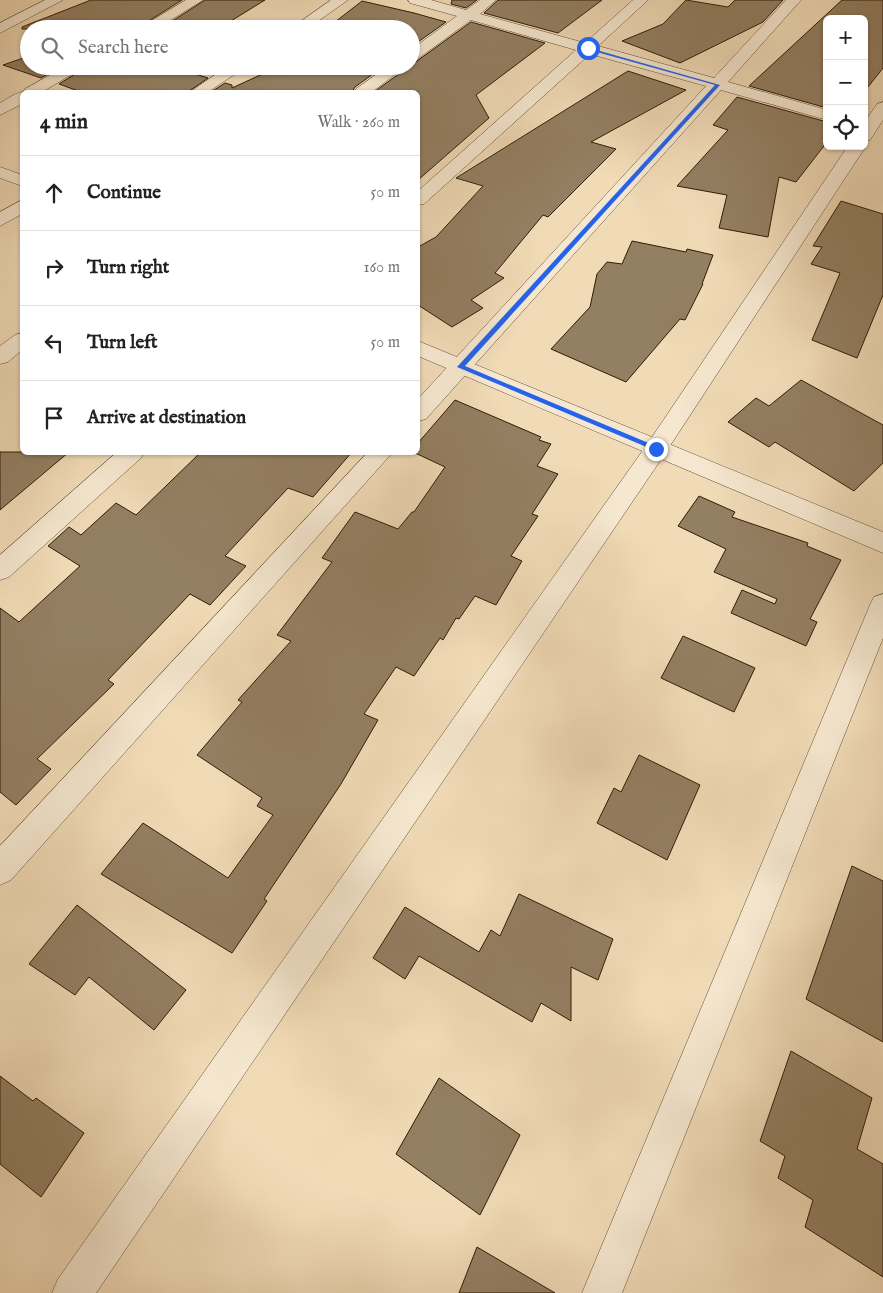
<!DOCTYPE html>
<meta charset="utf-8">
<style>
:root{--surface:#fff;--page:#f2f2f2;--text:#222;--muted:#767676;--line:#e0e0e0}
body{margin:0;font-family:"IM FELL English",serif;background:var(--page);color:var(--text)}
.controls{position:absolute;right:15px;top:15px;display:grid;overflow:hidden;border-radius:8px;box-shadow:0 1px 4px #0004}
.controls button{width:45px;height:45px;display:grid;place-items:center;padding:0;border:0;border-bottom:1px solid var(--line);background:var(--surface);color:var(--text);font:25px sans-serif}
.stop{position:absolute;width:15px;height:15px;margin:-11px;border:4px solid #2563eb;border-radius:50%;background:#fff}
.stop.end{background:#2563eb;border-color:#fff;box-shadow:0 1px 5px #0008}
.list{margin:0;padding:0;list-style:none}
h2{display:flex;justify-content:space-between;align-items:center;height:65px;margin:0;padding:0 20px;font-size:21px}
h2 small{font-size:16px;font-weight:400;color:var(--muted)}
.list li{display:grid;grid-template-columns:32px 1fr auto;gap:15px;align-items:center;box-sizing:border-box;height:75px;padding:0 20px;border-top:1px solid var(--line)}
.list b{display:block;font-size:19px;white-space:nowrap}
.list em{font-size:16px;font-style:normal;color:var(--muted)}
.icon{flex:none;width:28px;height:28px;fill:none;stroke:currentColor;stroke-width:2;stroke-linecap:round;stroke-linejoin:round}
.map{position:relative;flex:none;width:883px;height:1293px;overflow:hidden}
.search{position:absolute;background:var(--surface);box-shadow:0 1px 4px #0004;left:20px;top:20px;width:400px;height:55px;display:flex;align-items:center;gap:12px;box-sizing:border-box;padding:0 18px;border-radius:28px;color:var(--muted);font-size:19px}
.panel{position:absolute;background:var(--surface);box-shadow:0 1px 4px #0004;left:20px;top:90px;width:400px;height:365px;border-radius:8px}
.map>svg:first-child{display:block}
.building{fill:#937f62;stroke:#2e1c06}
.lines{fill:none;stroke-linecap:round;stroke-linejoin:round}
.minor-casing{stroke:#5f4c32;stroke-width:1}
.tertiary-casing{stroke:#5f4c32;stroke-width:1}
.minor{fill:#f6e8d0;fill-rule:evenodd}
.tertiary{fill:#f6e8d0;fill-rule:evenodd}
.route{fill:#2563eb}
</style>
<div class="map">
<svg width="883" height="1293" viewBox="0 0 883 1293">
<rect width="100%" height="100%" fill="#f1dbb7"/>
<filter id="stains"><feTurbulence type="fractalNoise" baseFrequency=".004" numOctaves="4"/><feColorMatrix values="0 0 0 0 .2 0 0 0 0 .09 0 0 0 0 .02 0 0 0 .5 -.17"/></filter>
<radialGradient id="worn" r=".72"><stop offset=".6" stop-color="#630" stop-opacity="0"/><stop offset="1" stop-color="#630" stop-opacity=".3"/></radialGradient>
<g class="building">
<polygon points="91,0 182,0 136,29 22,29 22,27"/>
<polygon points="205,0 265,0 218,29 160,29"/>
<polygon points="452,0 477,0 466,8 451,4"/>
<polygon points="498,0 602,0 558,33 484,13"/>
<polygon points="686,0 728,7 735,0 783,0 763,22 680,63 622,41 663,24"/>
<polygon points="842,0 883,0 883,68 864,92 864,19 827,19 827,108 749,86"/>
<polygon points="362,1 414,13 446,22 411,47 411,29 326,29"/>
<polygon points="471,22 545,43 476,95 489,118 418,180 418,92 374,92"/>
<polygon points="29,56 29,66 62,66 41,78 3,65"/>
<polygon points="88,66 169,66 208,78 188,92 81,92 59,84"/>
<polygon points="280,66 384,66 355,87 352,92 211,92 225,83 232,85 232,88"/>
<polygon points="628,71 686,90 591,142 616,149 548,217 543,215 495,273 504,278 471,300 483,308 452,327 418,305 418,247 436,237 483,186 456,178"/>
<polygon points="737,97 827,122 827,142 796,182 779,177 768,237 719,228 727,195 677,186 728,130 713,125"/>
<polygon points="841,201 883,214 883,295 857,358 812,340 840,273 811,264 822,247 813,246"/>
<polygon points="632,241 686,252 687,249 713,255 702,284 703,284 685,320 680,319 626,382 551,349 590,307 597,274 607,262 622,264"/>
<polygon points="801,380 883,425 883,463 854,491 775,442 769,447 728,422 756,398 769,406"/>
<polygon points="455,400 541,437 539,440 551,444 537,466 558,474 532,514 538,516 511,556 522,561 496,605 475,596 459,619 456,618 443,640 440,638 414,676 396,667 364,714 378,720 341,784 264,899 267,901 232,953 101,874 143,823 228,878 273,815 257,806 262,798 197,755 242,702 238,700 291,641 277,635 332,562 322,558 355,512 398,529 412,512 414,512 445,467 413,452 418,452 418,443"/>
<polygon points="0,452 69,452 0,510"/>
<polygon points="201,452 352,452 313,497 288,488 225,556 246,566 210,605 190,594 108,680 114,684 37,759 51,769 16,805 0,792 0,608 19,622 80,566 48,546 69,527 81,535 116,503 136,515"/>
<polygon points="699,496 735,512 732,517 808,543 807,546 841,560 810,619 817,622 806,646 731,613 742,590 775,604 777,599 714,572 726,549 678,526"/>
<polygon points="683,636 755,668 734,712 661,678"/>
<polygon points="639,755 700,785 667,860 597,823 614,788 621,792"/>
<polygon points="852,866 883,881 883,1042 806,999"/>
<polygon points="519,894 613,939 598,980 571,967 571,1021 541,1003 532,1022 419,956 405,979 373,958 405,907 479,952 491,930 500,936"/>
<polygon points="77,905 186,990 154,1030 89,977 75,995 29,964"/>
<polygon points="791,1051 872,1098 857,1149 883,1164 883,1277 805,1227 813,1200 778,1178 785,1156 760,1141"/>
<polygon points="0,1076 33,1101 36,1098 84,1133 41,1197 0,1164"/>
<polygon points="439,1078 520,1135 480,1215 396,1154"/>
<polygon points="477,1247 555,1293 459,1293"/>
</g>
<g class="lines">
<g class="minor-casing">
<g id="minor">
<polygon points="45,0 63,0 0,33 0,23"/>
<polygon points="186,0 203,0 156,29 138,29"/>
<polygon points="331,0 348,0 307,29 290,29"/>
<polygon points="408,0 431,0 466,10 480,0 496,0 480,14 585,43 633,0 648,0 598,46 714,78 786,0 801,0 728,82 827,110 827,120 721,90 426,419 418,421 418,399 706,86 590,54 424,204 418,205 418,191 576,50 471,20 416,60 411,62 411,50 457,16 410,3"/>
<path d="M66 66H86L42 92H22V104L0 115V103C7 99 15 93 23 92L25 89Z"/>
<polygon points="228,66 247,66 208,92 190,92"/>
<polygon points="388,66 406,66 372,92 354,92 356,89"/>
<polygon points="883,102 883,120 870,140 864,141 864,123 877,104"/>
<polygon points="864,144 866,146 664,455 96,1293 52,1293 58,1279 648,443 848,146 864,146"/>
<polygon points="22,200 22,214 0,226 0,212"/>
<polygon points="22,333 22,350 8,362 0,364 0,346 15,335"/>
<polygon points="117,452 144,452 141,458 9,577 0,580 0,555"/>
<polygon points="368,452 393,452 11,880 0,885 0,846"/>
<polygon points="883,594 883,638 622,1293 582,1293 870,605 874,597"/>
</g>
</g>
<g class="tertiary-casing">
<g id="tertiary">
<polygon points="0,167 22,175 22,186 0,178"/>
<polygon points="418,341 883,532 883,553 418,356"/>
</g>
</g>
<use href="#minor" class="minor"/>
<use href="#tertiary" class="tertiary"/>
</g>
<polygon class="route" points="586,47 720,85 465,366 658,447 658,451 656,451 457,367 715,85 586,49"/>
<rect width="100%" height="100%" filter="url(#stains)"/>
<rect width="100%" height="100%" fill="url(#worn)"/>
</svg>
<div class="controls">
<button>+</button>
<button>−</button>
<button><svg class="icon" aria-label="locate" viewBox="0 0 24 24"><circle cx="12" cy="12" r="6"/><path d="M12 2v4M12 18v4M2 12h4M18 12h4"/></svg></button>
</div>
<div class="stop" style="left:588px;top:48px"></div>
<div class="stop end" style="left:656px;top:449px"></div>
<div class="search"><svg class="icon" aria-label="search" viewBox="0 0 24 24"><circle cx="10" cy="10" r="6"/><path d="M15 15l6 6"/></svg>Search here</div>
<section class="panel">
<h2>4 min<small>Walk · 260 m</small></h2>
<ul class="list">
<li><svg class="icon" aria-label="ahead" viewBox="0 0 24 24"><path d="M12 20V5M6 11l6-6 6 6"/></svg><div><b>Continue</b></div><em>50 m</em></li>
<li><svg class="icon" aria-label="right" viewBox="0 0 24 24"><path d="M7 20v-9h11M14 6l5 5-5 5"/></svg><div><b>Turn right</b></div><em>160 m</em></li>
<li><svg class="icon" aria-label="left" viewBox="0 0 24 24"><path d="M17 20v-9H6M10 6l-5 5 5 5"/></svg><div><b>Turn left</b></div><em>50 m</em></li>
<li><svg class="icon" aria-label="arrive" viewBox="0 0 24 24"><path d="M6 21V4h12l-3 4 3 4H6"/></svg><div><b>Arrive at destination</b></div></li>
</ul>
</section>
</div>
